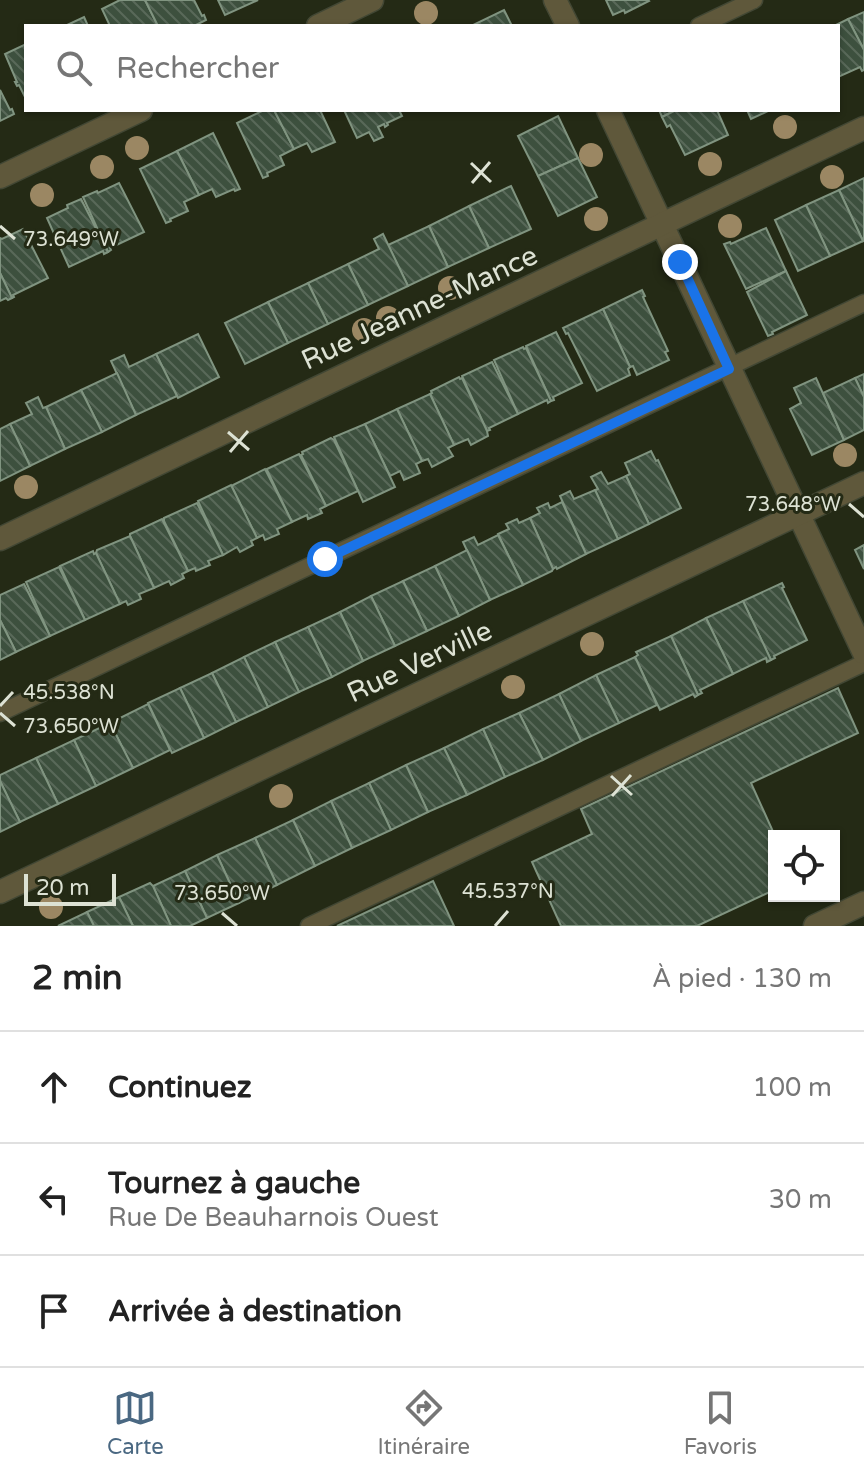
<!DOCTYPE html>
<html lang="fr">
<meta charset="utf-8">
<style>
:root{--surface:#fff;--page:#f2f2f2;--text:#222;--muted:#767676;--line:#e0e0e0;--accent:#4a6882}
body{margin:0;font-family:"Varela Round",sans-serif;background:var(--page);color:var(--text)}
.controls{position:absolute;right:24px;bottom:24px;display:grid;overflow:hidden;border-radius:0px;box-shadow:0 2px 6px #0004}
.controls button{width:72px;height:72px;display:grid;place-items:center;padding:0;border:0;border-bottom:2px solid var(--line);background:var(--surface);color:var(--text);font:40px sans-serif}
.scale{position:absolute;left:24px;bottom:20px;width:92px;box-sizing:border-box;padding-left:8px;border:4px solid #dde2d4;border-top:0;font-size:22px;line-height:28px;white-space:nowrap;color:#dde2d4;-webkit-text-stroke:6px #242a15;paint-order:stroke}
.stop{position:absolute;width:24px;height:24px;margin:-18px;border:6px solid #1a73e8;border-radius:50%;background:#fff}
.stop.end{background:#1a73e8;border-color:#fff;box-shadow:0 2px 8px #0008}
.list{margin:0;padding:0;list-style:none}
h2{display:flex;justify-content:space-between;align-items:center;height:104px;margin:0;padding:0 32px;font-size:34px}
h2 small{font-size:26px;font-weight:400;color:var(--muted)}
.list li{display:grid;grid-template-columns:52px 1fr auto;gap:24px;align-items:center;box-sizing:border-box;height:112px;padding:0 32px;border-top:2px solid var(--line)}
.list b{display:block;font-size:30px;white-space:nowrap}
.list p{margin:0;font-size:26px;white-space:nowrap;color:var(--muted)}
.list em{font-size:26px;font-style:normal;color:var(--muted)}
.icon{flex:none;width:44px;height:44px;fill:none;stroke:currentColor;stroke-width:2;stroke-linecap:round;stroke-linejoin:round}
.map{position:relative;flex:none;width:864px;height:926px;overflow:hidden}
.search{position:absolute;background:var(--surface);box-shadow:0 2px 6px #0004;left:24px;right:24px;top:24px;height:88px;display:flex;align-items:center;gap:20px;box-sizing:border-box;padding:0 28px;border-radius:0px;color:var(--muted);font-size:30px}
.sheet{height:440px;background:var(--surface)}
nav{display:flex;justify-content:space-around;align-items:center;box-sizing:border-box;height:112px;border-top:2px solid var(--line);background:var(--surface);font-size:22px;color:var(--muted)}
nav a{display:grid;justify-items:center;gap:4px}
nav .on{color:var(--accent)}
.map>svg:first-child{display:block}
.building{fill:url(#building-back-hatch);stroke:#809480;stroke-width:2}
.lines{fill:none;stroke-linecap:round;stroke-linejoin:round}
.service-casing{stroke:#424734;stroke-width:19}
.minor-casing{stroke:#424734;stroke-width:25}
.tertiary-casing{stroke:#424734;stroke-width:25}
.service{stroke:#5f583b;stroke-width:16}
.minor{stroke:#5f583b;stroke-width:22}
.tertiary{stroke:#5f583b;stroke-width:22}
.tree{fill:#9b8763}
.route{stroke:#1a73e8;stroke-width:10}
.ticks{fill:none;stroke:#dde2d4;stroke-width:3}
.labels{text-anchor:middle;stroke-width:6;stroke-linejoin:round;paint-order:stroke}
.street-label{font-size:28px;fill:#dde2d4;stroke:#242a15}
.ticks-label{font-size:20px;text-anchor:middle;fill:#dde2d4;stroke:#242a15;stroke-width:6;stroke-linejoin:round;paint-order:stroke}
</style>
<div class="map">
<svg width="864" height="926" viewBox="0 0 864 926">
<defs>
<pattern id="building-back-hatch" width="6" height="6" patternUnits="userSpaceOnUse" patternTransform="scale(2)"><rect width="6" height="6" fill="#3d503e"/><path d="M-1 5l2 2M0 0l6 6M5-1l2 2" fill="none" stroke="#596959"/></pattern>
</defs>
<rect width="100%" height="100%" fill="#242a15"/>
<g class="building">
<polygon points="120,0 145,0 158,26 110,26 102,9"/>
<polygon points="145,0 194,0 202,16 204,15 206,20 194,26 158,26"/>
<polygon points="218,0 258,0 225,15"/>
<polygon points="606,0 648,0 649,1 625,13 624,10 613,15"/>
<polygon points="504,10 512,26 474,26 473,25"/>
<polygon points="864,12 864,50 848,19"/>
<polygon points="84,17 88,26 65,26"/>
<polygon points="848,19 864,50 864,70 862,71 860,67 838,77 838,26 834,26"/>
<polygon points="26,44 26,99 19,85 17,86 15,82 17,82 5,54"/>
<polygon points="0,90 10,110 12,109 14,114 0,121"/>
<polygon points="264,110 274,110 294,149 280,156 284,165 267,173 268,176 263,178 237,123"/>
<polygon points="274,110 320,110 335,142 312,152 307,143 294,149"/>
<polygon points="344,110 399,110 402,116 387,123 388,125 385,127 384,124 378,127 383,137 374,141 369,132 357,138"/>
<polygon points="659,110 676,110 662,117"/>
<polygon points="676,110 717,110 728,135 685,155 670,125 667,127 662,117"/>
<polygon points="747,110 770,110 751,119"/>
<polygon points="558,116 578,158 538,176 518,136"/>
<polygon points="213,133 240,189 235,191 234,189 216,197 212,189 199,195 177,151"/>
<polygon points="177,151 199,195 184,202 188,211 170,219 171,221 166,223 140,169"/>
<polygon points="578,158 597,197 558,216 538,176"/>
<polygon points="864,178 864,240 863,241 839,190"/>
<polygon points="119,183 144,232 110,248 111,250 108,252 83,197 97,191 98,193"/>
<polygon points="511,186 531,229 489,248 469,206"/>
<polygon points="839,190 863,241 830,256 806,205"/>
<polygon points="81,199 108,252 104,254 103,251 69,267 47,218 68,208 67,205"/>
<polygon points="806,205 830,256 798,271 775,220"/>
<polygon points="469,206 489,248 448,267 429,226"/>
<polygon points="429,226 448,267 408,286 388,245"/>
<polygon points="766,228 786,271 746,289 724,244 730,242 731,244"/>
<polygon points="23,229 48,278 13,295 14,297 12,298 0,273 0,238 2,239"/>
<polygon points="383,234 408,286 368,305 348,264 379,249 374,239"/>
<polygon points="348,264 368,305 328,324 308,283"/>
<polygon points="786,271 807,315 772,332 773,334 768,336 747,292"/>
<polygon points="0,273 12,298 8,300 6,298 0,301"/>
<polygon points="308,283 328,324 288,343 268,302"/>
<polygon points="642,290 645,296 643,297 668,351 665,352 669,360 637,375 633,366 630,367 603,309"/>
<polygon points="268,302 288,343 245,364 225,323"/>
<polygon points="603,309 630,367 628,369 630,375 597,391 568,333 566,334 563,328"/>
<polygon points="556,332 582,383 553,397 554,400 551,401 526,346"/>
<polygon points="198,334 219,377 178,398 156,354"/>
<polygon points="523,347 524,349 526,348 551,401 548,403 547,400 518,414 494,360"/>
<polygon points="156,354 177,396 136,415 111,361 124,355 129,367"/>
<polygon points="492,362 518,414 489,428 490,430 487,431 462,376"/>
<polygon points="117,373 136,415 102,432 81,390"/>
<polygon points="864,374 864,397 855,378"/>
<polygon points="459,377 460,379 462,378 487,431 488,436 471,445 468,439 454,445 430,394 432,393 431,391"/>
<polygon points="816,378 844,440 812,455 790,409 801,403 794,388"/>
<polygon points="855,378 864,397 864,430 844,440 823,393"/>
<polygon points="81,390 102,432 65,449 46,407"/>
<polygon points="430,394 454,445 448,448 453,456 432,467 428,459 422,461 397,409"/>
<polygon points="38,397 43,408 46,407 65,449 30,466 10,424 32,414 26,403"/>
<polygon points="397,409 422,461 416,464 420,473 404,480 400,471 390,476 365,424"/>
<polygon points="10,424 30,466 0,481 0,429"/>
<polygon points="365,424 395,487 363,502 334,437"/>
<polygon points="331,438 334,440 358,491 326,506 301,455 303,454 302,452"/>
<polygon points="651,451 656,461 658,460 681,508 649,524 626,476 630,474 625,463"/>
<polygon points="299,454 326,506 320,509 322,513 308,519 307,515 292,522 267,470 267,469"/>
<polygon points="265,469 292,522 277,529 279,534 265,540 263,535 257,538 232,487 233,485"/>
<polygon points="601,472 608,484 626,476 649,524 618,539 595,490 598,489 591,477"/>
<polygon points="231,485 257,538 251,541 253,545 240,552 237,547 223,555 198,501"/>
<polygon points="595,490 618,539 586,554 560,496 570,491 574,499"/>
<polygon points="562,502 586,554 557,569 556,567 553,569 530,518 540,513 537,508 548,503 550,508"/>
<polygon points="197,503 223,555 208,561 210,565 196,571 195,568 188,571 164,521 164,518"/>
<polygon points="530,518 553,569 552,571 523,585 498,534 509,529 506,524 517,519 519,523"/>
<polygon points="162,519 188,571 182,574 184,578 171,585 169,581 154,588 130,536 130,534"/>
<polygon points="498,535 523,585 490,600 463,542 474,537 478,545"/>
<polygon points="130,536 154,588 139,594 141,599 128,605 126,601 120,604 96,553 97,550"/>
<polygon points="864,545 864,569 855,550"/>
<polygon points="467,550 490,600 459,616 435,566"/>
<polygon points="93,551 94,554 96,553 120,604 85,620 60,566"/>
<polygon points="435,566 459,616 427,631 403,581"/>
<polygon points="59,567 85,620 50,636 26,582"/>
<polygon points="403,581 427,631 395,646 371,596"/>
<polygon points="782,583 784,587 782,588 807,640 774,656 775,658 771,660 743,601"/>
<polygon points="24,584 50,636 16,652 0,620 0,595"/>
<polygon points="371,596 395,646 363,661 340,612"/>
<polygon points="743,601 771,660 767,662 766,658 733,674 706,618"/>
<polygon points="340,612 363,661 332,677 308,627"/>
<polygon points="706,618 733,674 700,690 702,693 698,695 671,636"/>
<polygon points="0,620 16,652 0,660"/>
<polygon points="308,627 332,677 299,692 275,642"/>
<polygon points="671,636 698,695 695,697 693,694 660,710 635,657 638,655 636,652"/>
<polygon points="275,642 299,692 268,707 244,657"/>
<polygon points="244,657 268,707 236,722 212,673"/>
<polygon points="635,657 657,705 619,723 596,675"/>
<polygon points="212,673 236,722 204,738 180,688"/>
<polygon points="596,675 619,723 581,741 559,694"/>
<polygon points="180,688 204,738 172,753 148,703"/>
<polygon points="838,688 858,733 751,783 775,836 774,890 697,926 561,926 532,862 592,834 581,809"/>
<polygon points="559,694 581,741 543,760 519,713"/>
<polygon points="148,704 170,750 133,768 110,723"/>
<polygon points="519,713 543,760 505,777 483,729"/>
<polygon points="110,723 133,768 96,786 74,740"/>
<polygon points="483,729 505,777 467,795 444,748"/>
<polygon points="74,740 96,786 58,804 36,758"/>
<polygon points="444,748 467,795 428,812 406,765"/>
<polygon points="36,758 58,804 20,822 0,781 0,775"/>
<polygon points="406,765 428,812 391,830 369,783"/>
<polygon points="0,781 20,822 0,832"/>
<polygon points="369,783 391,830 352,848 331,801"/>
<polygon points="331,801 352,848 315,866 293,820"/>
<polygon points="293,820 315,866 277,885 255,838"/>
<polygon points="255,838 277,885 239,903 217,855"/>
<polygon points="217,855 239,903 207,918 185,871"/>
<polygon points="185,871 207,918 190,926 171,926 153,886"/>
<polygon points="433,881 454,926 337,926"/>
<polygon points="150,883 153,886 171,926 133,926 119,897"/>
<polygon points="119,897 133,926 94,926 87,912"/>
<polygon points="87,912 94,926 58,926"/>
</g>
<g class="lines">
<g class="service-casing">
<g id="service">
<polyline points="699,26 754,0"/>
<polyline points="0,713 864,303"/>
<polyline points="309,926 864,663"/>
</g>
</g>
<g class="minor-casing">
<g id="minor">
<polyline points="555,0 568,26"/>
<polyline points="318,26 372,0"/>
<polyline points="608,110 864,653"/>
<polyline points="0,177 141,110"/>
<polyline points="0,539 864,128"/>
<polyline points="0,892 864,483"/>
</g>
</g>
<g class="tertiary-casing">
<polyline id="tertiary" points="815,926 864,903"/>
</g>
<use href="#service" class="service"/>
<use href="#minor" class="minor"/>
<use href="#tertiary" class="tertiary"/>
</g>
<g class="tree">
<circle cx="426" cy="13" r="12"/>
<circle cx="785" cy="127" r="12"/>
<circle cx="137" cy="148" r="12"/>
<circle cx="591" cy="155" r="12"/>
<circle cx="710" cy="164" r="12"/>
<circle cx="102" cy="167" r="12"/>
<circle cx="832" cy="177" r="12"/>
<circle cx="42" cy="195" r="12"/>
<circle cx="596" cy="219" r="12"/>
<circle cx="730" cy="226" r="12"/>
<circle cx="450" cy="288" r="12"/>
<circle cx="388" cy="318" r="12"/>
<circle cx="364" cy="330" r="12"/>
<circle cx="845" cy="455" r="12"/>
<circle cx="26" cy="487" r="12"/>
<circle cx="592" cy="644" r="12"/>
<circle cx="513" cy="687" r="12"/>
<circle cx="281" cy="796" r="12"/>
<circle cx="51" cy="907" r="12"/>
</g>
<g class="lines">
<polyline class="route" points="325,559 729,369 680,262"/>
</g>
<path class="ticks" d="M471 163 491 182M472 183 490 162M0 226 15 239M228 432 249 450M230 452 248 431M849 504 864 517M0 706 13 692M0 713 15 726M611 776 632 795M612 796 631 775M222 913 237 926M495 926 508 911"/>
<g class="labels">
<g class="street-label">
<text transform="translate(419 307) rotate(-25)" y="10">Rue Jeanne-Mance</text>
<text transform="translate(419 661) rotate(-25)" y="10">Rue Verville</text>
</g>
</g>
<g class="ticks-label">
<text x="71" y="246">73.649°W</text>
<text x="793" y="511">73.648°W</text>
<text x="69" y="699">45.538°N</text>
<text x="71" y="733">73.650°W</text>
<text x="508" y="898">45.537°N</text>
<text x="222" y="900">73.650°W</text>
</g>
</svg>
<div class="controls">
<button><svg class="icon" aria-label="locate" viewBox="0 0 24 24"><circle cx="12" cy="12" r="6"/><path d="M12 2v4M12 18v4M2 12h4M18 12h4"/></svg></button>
</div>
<div class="scale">20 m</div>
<div class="stop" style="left:325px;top:559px"></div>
<div class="stop end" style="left:680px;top:262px"></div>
<div class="search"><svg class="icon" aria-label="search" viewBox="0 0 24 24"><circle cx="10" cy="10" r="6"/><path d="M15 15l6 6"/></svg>Rechercher</div>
</div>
<section class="sheet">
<h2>2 min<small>À pied · 130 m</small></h2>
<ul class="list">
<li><svg class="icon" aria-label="ahead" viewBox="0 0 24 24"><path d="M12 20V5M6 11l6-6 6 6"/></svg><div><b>Continuez</b></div><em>100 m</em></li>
<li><svg class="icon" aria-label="left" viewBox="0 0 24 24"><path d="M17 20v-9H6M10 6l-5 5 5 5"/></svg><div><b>Tournez à gauche</b><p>Rue De Beauharnois Ouest</p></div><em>30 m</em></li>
<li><svg class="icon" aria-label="arrive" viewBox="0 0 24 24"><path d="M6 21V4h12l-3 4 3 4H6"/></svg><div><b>Arrivée à destination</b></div></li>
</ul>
</section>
<nav>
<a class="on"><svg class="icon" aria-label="map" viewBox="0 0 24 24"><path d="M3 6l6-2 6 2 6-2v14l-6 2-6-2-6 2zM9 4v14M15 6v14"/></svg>Carte</a>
<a><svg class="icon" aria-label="directions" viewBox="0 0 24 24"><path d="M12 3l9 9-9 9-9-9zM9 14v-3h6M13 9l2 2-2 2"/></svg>Itinéraire</a>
<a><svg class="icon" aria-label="saved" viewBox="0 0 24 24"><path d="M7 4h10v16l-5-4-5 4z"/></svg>Favoris</a>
</nav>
